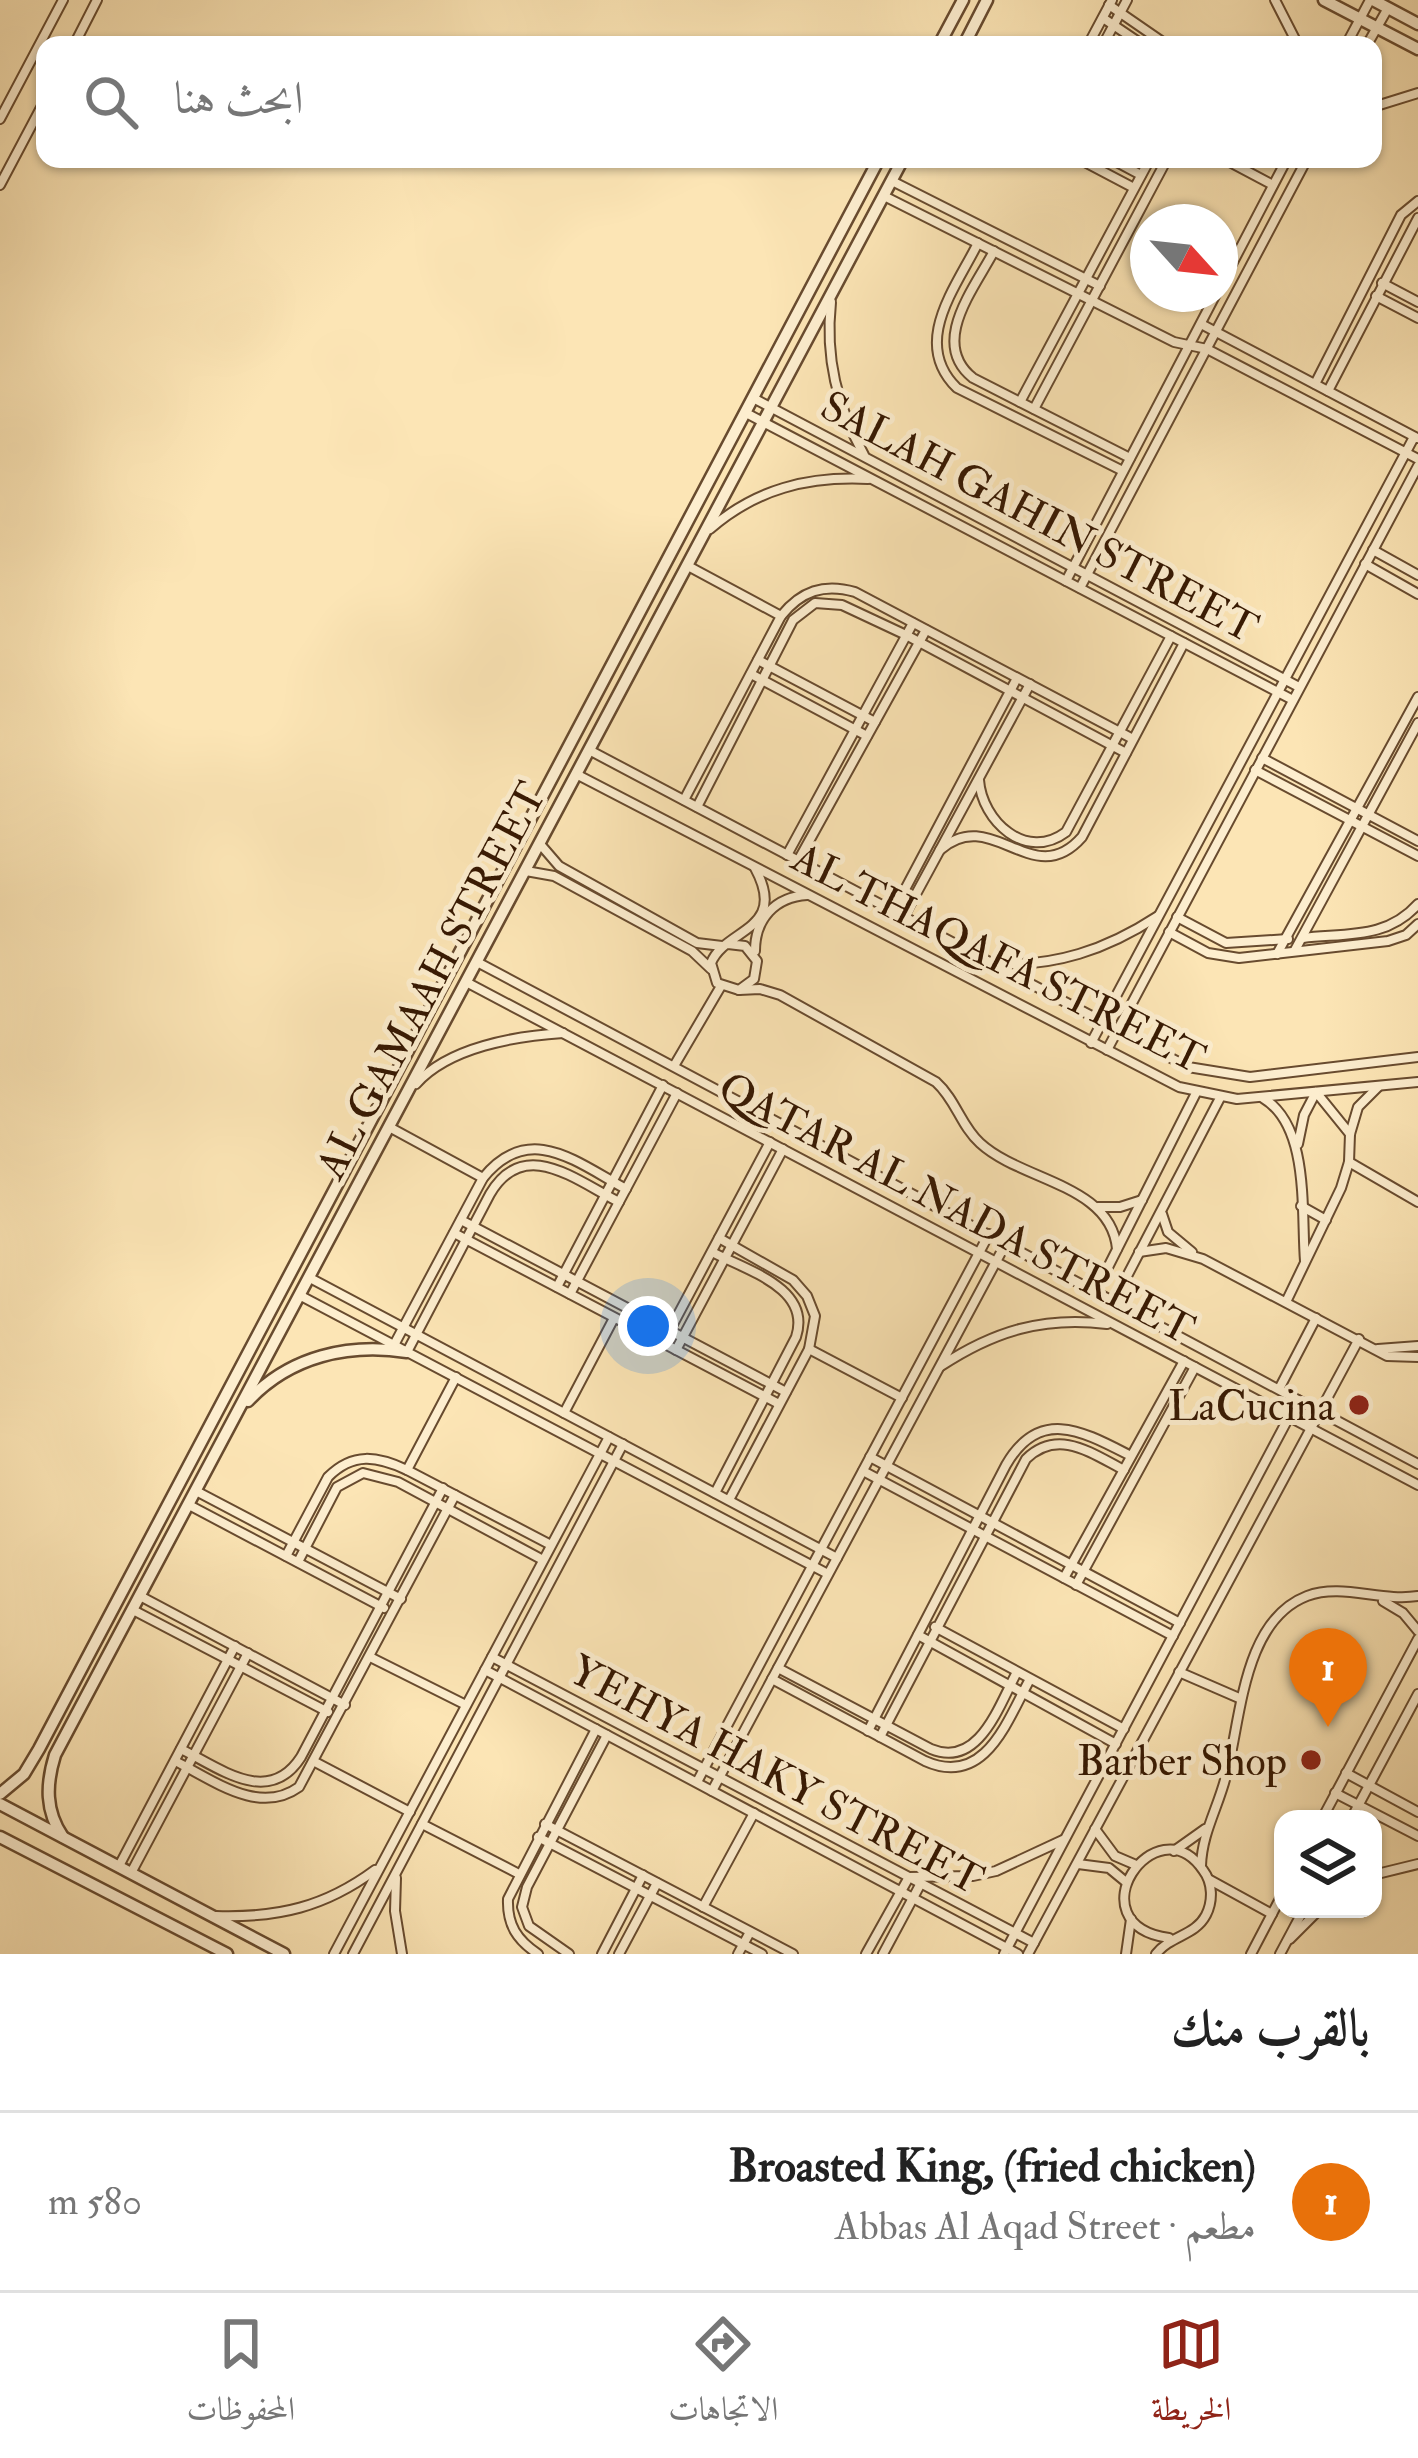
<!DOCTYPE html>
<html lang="ar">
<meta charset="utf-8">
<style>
:root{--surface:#fff;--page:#f6f6f6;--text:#222;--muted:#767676;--line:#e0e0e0;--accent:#8f2418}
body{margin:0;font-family:"IM FELL Double Pica",Amiri,serif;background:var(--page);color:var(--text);direction:rtl}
.controls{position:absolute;right:36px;bottom:36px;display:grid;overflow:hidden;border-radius:24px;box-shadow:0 3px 9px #0004}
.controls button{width:108px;height:108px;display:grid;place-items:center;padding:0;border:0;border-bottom:3px solid var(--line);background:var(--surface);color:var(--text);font:60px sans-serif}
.compass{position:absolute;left:1130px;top:204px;width:108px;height:108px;border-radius:50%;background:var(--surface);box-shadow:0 3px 9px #0004;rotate:117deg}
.you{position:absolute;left:648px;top:1326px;width:42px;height:42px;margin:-30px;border:9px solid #fff;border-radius:50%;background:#1a73e8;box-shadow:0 0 0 18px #1a73e833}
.badge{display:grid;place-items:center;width:78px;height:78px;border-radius:50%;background:var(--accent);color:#fff;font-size:39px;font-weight:700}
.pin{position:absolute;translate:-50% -99px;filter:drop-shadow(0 3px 6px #0008)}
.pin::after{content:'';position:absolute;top:63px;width:42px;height:36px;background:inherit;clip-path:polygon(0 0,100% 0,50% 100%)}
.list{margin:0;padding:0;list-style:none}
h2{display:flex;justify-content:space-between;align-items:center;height:156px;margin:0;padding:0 48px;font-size:51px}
h2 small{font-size:39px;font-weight:400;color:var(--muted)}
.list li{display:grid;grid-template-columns:78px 1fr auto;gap:36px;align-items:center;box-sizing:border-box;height:180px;padding:0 48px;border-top:3px solid var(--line)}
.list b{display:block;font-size:45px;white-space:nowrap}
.list p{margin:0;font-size:39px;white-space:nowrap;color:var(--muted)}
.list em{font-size:39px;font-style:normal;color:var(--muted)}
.icon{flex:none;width:66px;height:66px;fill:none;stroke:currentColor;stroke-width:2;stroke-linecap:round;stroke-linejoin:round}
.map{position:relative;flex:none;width:1418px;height:1954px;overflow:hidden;direction:ltr}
.search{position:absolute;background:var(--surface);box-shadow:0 3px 9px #0004;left:36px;right:36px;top:36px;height:132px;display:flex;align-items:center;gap:30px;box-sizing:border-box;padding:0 42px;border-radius:24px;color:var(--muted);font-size:45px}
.sheet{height:336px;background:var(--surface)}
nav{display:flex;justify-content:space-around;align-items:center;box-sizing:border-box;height:168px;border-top:3px solid var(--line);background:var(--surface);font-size:33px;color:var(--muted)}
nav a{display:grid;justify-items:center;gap:6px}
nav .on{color:var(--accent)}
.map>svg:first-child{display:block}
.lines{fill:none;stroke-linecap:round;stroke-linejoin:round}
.minor-casing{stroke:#684b2f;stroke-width:12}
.tertiary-casing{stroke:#684b2f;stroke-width:15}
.minor{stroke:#fdeecf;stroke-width:8}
.tertiary{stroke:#fdeecf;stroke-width:10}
.poi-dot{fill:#8f2418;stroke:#fdeecf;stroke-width:4.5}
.labels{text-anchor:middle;stroke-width:10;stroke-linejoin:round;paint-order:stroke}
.street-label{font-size:42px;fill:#361802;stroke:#fdeecf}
.poi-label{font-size:42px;fill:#361802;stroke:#fdeecf;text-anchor:end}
</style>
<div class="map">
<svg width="1418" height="1954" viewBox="0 0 1418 1954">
<rect width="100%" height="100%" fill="#fce5b5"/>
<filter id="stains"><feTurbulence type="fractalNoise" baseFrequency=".00167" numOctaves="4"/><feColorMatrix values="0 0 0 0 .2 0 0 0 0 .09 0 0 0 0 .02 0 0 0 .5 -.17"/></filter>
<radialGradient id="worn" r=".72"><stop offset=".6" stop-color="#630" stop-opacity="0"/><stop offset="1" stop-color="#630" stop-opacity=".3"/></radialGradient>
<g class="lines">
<g class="minor-casing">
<g id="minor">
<polyline points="1275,0 1298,45"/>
<polyline points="1109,5 1167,45"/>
<polyline points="1103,18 1143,45"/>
<polyline points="74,45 97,0"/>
<polyline points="1088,45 1112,0"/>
<polyline points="1103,45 1127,0"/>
<polyline points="1346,45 1370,0"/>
<polyline points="1367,45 1388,8"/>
<polyline points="1373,107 1418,93"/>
<polyline points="0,119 63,0"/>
<polyline points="1079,159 1134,188"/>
<polyline points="1111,159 1141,175"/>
<polyline points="1224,159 1273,185"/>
<polyline points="892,181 1100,286"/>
<polyline points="0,185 45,100"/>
<polyline points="884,196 1174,342 1207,349 1418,459"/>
<path d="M978 243C955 289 911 343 957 388L1123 471"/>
<path d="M994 251C974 289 929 343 973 378L1130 458"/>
<polyline points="1382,283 1418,302"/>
<polyline points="1220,287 1287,159"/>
<polyline points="1376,296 1418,318"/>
<path d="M831 302C825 358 837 406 864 455"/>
<polyline points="1201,324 1417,438"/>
<polyline points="1315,384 1401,215 1418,201"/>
<polyline points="1328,391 1418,218"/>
<polyline points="753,398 1299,687"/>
<polyline points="1020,402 1150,159"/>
<polyline points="1034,409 1167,159"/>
<polyline points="746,413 1293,700"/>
<path d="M710 529C756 489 808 476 868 479"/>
<polyline points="1373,550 1418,575"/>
<polyline points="1365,564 1418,594"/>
<polyline points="688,566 781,616"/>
<polyline points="1066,581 1216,294"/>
<polyline points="1080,588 1307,159"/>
<polyline points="758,660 875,722"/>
<polyline points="751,674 867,736"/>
<polyline points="589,750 1188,1067 1250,1077 1418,1057"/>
<polyline points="1262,758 1418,841"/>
<polyline points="1255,770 1418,856"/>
<polyline points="576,774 1179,1087 1237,1099 1418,1082"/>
<path d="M979 780C982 821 1026 862 1066 832L1171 636"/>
<path d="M684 800 781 616C801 591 824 583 855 592L1133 739"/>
<polyline points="697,807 793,620 815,603 842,605 906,635 1126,753"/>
<polyline points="540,844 559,866 697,943 722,946"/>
<path d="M940 850C992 804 1033 893 1082 837L1184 643"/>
<polyline points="787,855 913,623"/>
<polyline points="798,861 926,630"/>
<polyline points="526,871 554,876 692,951 711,969"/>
<polyline points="893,912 1017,678"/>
<polyline points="1177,917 1226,943 1288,939"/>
<polyline points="903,918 1030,684"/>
<polyline points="1169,932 1208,953 1239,958 1388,941 1406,935 1418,924"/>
<path d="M1303 938C1347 933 1387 939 1418 904"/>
<path d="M728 944 745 946 757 961 754 979 739 990 717 983 711 963C725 928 789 931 755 868"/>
<polyline points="1295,950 1418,723"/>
<path d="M755 951C755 919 775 897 807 895"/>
<polyline points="1277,954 1418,697"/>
<polyline points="479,963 1418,1464"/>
<path d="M992 964C1055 967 1106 950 1158 916"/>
<polyline points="468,983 1418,1485"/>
<path d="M739 990 760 989 780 995 936 1082C956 1100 961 1126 980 1143 1021 1181 1111 1184 1117 1249"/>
<polyline points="1091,1043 1414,437"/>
<polyline points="1107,1050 1418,466"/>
<polyline points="674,1066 721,986"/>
<path d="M416 1084C449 1047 516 1036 563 1033"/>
<path d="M1263 1098C1310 1126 1301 1211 1305 1261"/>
<polyline points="391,1128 483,1178"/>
<polyline points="1298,1144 1304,1115 1316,1092 1350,1134"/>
<polyline points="1349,1162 1418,1202"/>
<polyline points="1301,1206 1326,1220"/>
<polyline points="1098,1207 1120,1207 1142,1200"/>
<polyline points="1162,1214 1168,1232 1192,1252"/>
<polyline points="461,1220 786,1392"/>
<polyline points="454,1233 779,1404"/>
<polyline points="719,1238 793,1280 807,1296 815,1316 809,1349 729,1500"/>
<path d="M712 1252C746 1270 812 1288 796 1337L715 1493"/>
<polyline points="1139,1252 1166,1248 1203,1259 1387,1356 1418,1357"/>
<polyline points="310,1278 837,1558"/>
<polyline points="557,1287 663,1085"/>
<polyline points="1096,1291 1196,1093"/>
<polyline points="570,1294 677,1093"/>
<polyline points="301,1296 828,1574"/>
<polyline points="1114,1301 1220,1098"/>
<polyline points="1286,1302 1341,1188 1349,1162 1350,1134 1358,1107 1378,1087"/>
<polyline points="663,1343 770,1142"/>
<path d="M394 1345 483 1178C529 1121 576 1162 626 1189"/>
<polyline points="809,1349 902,1398"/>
<polyline points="1378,1349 1418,1346"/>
<polyline points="676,1350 783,1149"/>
<path d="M407 1352 490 1194C524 1136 575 1180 619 1202"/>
<path d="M941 1366C994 1331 1044 1316 1107 1324"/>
<polyline points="1279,1389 1316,1318"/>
<polyline points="564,1413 614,1318"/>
<polyline points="870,1457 1180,1623"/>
<polyline points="407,1470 456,1377"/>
<polyline points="863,1471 1173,1636"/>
<polyline points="196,1491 401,1599"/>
<polyline points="189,1505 384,1608"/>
<path d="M286 1556 328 1477C353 1452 377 1456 407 1470L551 1545"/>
<polyline points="298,1562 337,1487 363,1473 398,1482 543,1560"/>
<polyline points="1064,1578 1184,1361"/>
<polyline points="1076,1585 1195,1367"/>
<polyline points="140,1596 345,1705"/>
<polyline points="1383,1601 1403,1613 1418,1631"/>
<polyline points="133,1610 328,1712"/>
<polyline points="935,1627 1124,1729"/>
<polyline points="918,1635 1116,1744"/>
<polyline points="370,1657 466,1705"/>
<polyline points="492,1657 1034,1943"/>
<path d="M778 1668 931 1749C979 1769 999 1705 1017 1672"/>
<polyline points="485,1670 1018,1954"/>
<polyline points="1179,1672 1239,1698"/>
<path d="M772 1679 925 1761C985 1788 1007 1721 1030 1679"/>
<path d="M868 1731 1006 1465C1040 1406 1084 1432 1131 1456"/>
<path d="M880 1737 1026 1459C1058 1428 1091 1453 1124 1470"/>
<path d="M181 1749C221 1769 269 1807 301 1757L443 1488"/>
<path d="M175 1761C213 1780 259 1816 299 1787L455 1495"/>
<polyline points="315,1762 410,1812"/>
<polyline points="1346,1773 1418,1812"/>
<polyline points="697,1782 989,1234"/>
<polyline points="712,1791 1006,1243"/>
<polyline points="1335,1793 1418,1836"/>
<polyline points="1322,1819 1418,1639"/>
<polyline points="1351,1819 1418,1694"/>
<polyline points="422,1824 519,1874"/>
<polyline points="545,1824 793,1954"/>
<polyline points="1095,1829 1115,1856 1136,1865"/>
<polyline points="538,1837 762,1954"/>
<polyline points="1174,1851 1205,1829"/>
<polyline points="1078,1864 1109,1868 1126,1882"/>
<polyline points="119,1866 235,1646"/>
<path d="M1201 1866C1202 1833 1218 1808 1226 1776 1241 1721 1242 1621 1307 1596 1342 1583 1381 1602 1418 1596"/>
<polyline points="131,1873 248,1653"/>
<polyline points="1373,1875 1418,1864"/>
<polyline points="396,1878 395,1911 402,1954"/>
<polyline points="1210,1880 1272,1914"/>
<polyline points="703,1907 754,1813"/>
<path d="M216 1916C278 1918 325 1907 375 1870"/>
<polyline points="1290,1939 1320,1909"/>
<polyline points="334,1954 609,1437"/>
<polyline points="353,1954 623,1444"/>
<path d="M538 1954C517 1940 507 1925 508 1899L596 1729"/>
<polyline points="569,1954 529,1926 522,1907 527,1887 607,1735"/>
<polyline points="602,1954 643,1875"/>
<polyline points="619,1954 657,1883"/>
<polyline points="738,1954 750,1932"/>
<polyline points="866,1954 909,1877 973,1876 996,1871 1063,1840"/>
<polyline points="883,1954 921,1883"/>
<polyline points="1004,1954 1298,1400"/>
<polyline points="1028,1954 1359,1339"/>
<polyline points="1126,1954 1131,1919"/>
<path d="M1156 1954C1171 1935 1195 1936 1206 1915 1213 1901 1213 1883 1203 1870 1156 1802 1072 1924 1169 1938"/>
<polyline points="1251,1954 1283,1893"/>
<polyline points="1280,1954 1304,1909"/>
</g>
</g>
<g class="tertiary-casing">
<g id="tertiary">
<polyline points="1324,0 1418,49"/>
<polyline points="1373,0 1418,24"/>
<polyline points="939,45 963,0"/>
<polyline points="964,45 987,0"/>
<path d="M248 1401C290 1356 349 1343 407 1352"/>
<polyline points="0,1794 24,1774 39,1749 879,159"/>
<polyline points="0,1804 284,1954"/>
<polyline points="0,1837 227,1954"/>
<path d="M63 1837C45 1811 46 1784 55 1755L903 159"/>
</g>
</g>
<use href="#minor" class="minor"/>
<use href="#tertiary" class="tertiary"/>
</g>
<g class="poi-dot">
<circle cx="1359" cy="1405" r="12"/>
<circle cx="1311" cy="1760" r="12"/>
</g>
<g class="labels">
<g class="street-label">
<text transform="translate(1040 516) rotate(28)" y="15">SALAH GAHIN STREET</text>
<text transform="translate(999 957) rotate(27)" y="15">AL THAQAFA STREET</text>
<text transform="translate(430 980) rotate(-62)" y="15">AL GAMAAH STREET</text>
<text transform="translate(957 1207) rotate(28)" y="15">QATAR AL NADA STREET</text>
<text transform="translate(777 1774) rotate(28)" y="15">YEHYA HAKY STREET</text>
</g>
<g class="poi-label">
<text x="1335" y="1420">LaCucina</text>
<text x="1287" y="1775">Barber Shop</text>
</g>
</g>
<rect width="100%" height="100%" filter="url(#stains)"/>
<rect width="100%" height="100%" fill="url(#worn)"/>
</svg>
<div class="controls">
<button><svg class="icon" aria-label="layers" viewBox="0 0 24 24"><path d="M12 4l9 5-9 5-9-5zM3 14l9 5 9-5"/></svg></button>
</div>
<svg class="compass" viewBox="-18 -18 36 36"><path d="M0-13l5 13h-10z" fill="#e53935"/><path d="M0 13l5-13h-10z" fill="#767676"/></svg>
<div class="you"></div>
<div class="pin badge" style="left:1328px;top:1727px;background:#e8710a">1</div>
<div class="search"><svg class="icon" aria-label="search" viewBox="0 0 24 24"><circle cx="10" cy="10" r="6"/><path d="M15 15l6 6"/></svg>ابحث هنا</div>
</div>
<section class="sheet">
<h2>بالقرب منك<small></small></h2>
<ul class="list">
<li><span class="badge" style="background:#e8710a">1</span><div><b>Broasted King, (fried chicken)</b><p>مطعم · Abbas Al Aqad Street</p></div><em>580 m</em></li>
</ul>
</section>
<nav>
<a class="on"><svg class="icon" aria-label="map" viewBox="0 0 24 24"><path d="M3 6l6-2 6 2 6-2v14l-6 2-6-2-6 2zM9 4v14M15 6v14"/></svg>الخريطة</a>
<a><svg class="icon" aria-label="directions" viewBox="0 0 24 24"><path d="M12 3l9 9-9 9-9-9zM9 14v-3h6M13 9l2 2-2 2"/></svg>الاتجاهات</a>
<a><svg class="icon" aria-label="saved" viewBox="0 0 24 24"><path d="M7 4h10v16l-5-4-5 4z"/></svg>المحفوظات</a>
</nav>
